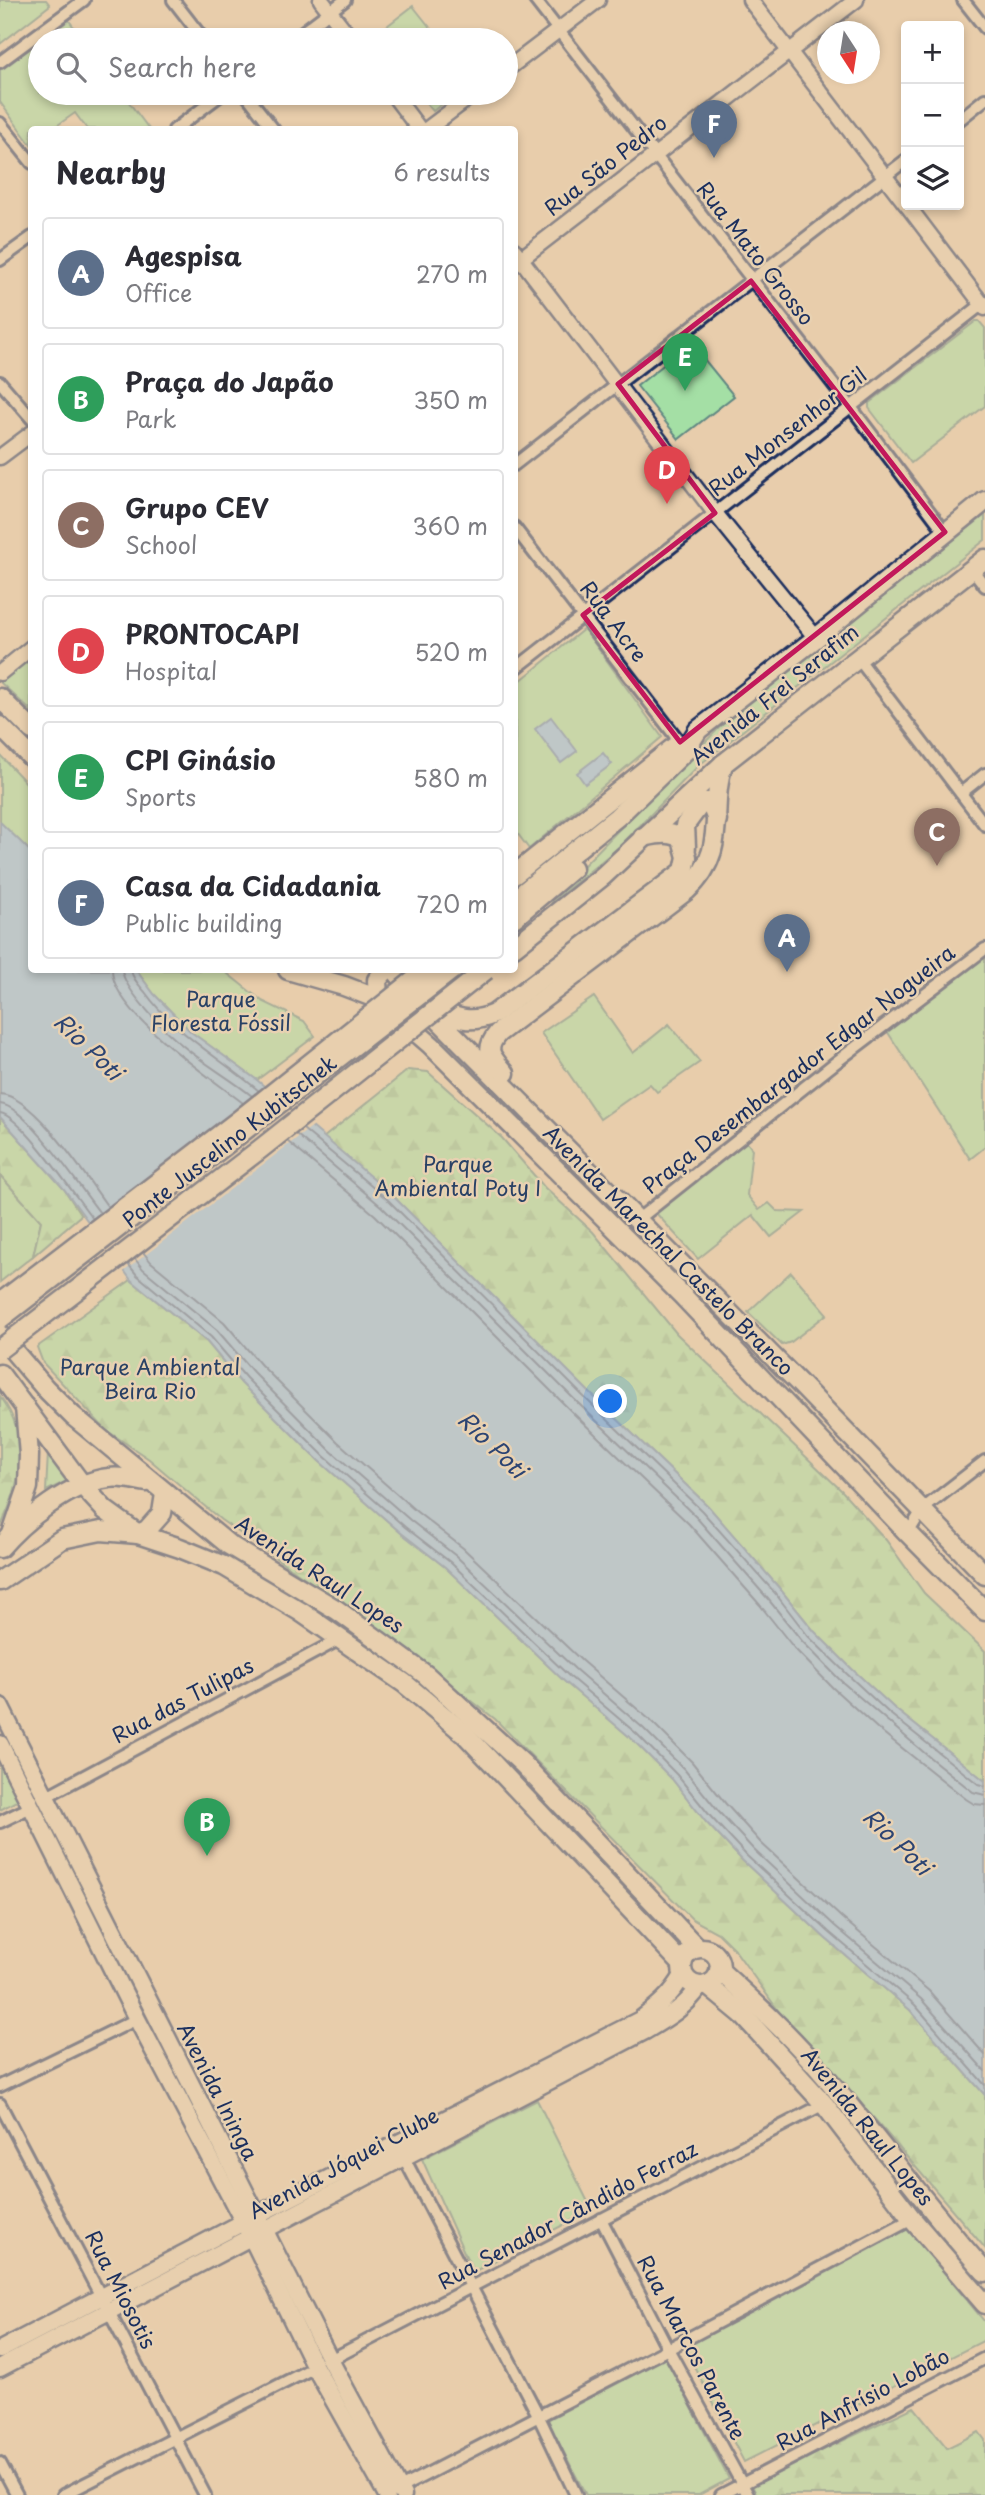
<!DOCTYPE html>
<meta charset="utf-8">
<style>
:root{--surface:#fff;--page:#f7f7f7;--text:#2b2b33;--muted:#7c7c81;--line:#e1e1e2;--accent:#c8321e}
body{margin:0;font-family:"Playpen Sans",sans-serif;background:var(--page);color:var(--text)}
.controls{position:absolute;right:21px;top:21px;display:grid;overflow:hidden;border-radius:7px;box-shadow:0 4px 10px #0003}
.controls button{width:63px;height:63px;display:grid;place-items:center;padding:0;border:0;border-bottom:2px solid var(--line);background:var(--surface);color:var(--text);font:35px sans-serif}
.compass{position:absolute;left:817px;top:21px;width:63px;height:63px;border-radius:50%;background:var(--surface);box-shadow:0 4px 10px #0003;rotate:168deg}
.you{position:absolute;left:611px;top:1402px;width:24px;height:24px;margin:-18px;border:5px solid #fff;border-radius:50%;background:#1a73e8;box-shadow:0 0 0 10px #1a73e833}
.badge{display:grid;place-items:center;width:46px;height:46px;border-radius:50%;background:var(--accent);color:#fff;font-size:23px;font-weight:700}
.pin{position:absolute;translate:-50% -58px;filter:drop-shadow(0 2px 4px #0008)}
.pin::after{content:'';position:absolute;top:37px;width:24px;height:21px;background:inherit;clip-path:polygon(0 0,100% 0,50% 100%)}
.list{margin:0;padding:0;list-style:none}
h2{display:flex;justify-content:space-between;align-items:center;height:91px;margin:0;padding:0 28px;font-size:30px}
h2 small{font-size:23px;font-weight:400;color:var(--muted)}
.list li{display:grid;grid-template-columns:46px 1fr auto;gap:21px;align-items:center;box-sizing:border-box;height:112px;margin:0 14px 14px;padding:0 14px;border:2px solid var(--line);border-radius:7px}
.list b{display:block;font-size:26px;white-space:nowrap}
.list p{margin:0;font-size:23px;white-space:nowrap;color:var(--muted)}
.list em{font-size:23px;font-style:normal;color:var(--muted)}
.icon{flex:none;width:38px;height:38px;fill:none;stroke:currentColor;stroke-width:2;stroke-linecap:round;stroke-linejoin:round}
.map{position:relative;flex:none;width:985px;height:2495px;overflow:hidden}
.search{position:absolute;background:var(--surface);box-shadow:0 4px 10px #0003;left:28px;top:28px;width:490px;height:77px;display:flex;align-items:center;gap:18px;box-sizing:border-box;padding:0 24px;border-radius:38px;color:var(--muted);font-size:26px}
.panel{position:absolute;background:var(--surface);box-shadow:0 4px 10px #0003;left:28px;top:126px;width:490px;height:847px;border-radius:7px}
.map>svg:first-child{display:block}
.green{fill:#a4dfa5;stroke:#608782;stroke-width:2}
.forest{fill:url(#forest-firs);stroke:#608782;stroke-width:2}
.water{fill:#8ebee9;stroke:#6085b1;stroke-width:2}
.pier{fill:#e8cdac}
.lines{fill:none;stroke-linecap:round;stroke-linejoin:round}
.shore{stroke:#496896;stroke-width:2}
.minor-casing{stroke:#1b2f5e;stroke-width:16}
.tertiary-casing{stroke:#1b2f5e;stroke-width:19}
.secondary-casing{stroke:#1b2f5e;stroke-width:21}
.primary-casing{stroke:#1b2f5e;stroke-width:23}
.minor{stroke:#e8d1b1;stroke-width:10}
.tertiary{stroke:#e8d1b1;stroke-width:14}
.secondary{stroke:#e8d1b1;stroke-width:16}
.primary{stroke:#e8d1b1;stroke-width:18}
.primary-bridge-casing{stroke:#1b2f5e;stroke-width:23;stroke-linecap:butt}
.primary-bridge{stroke:#e8d1b1;stroke-width:18}
.marked{fill:none;stroke:#c2185b;stroke-width:5;stroke-linejoin:round}
.labels{text-anchor:middle;stroke-width:5;stroke-linejoin:round;paint-order:stroke}
.street-label{font-size:21px;fill:#1b2f5e;stroke:#e8d1b1}
.park-label{font-size:21px;fill:#294165;stroke:#e8d1b1}
.water-label{font-size:23px;font-style:italic;fill:#2c4473;stroke:#e8d1b1}
</style>
<div class="map">
<svg width="985" height="2495" viewBox="0 0 985 2495">
<defs>
<pattern id="forest-firs" width="22" height="20" patternUnits="userSpaceOnUse" patternTransform="scale(1.75)"><rect width="22" height="20" fill="#a4dfa5"/><path d="M5 1l3.5 6h-7zM16 11l3.5 6h-7z" fill="#8dc090"/></pattern>
</defs>
<rect width="100%" height="100%" fill="#e8cdac"/>
<filter id="ink" filterUnits="userSpaceOnUse"><feTurbulence type="fractalNoise" baseFrequency=".0143" numOctaves="2"/><feDisplacementMap in="SourceGraphic" scale="14" xChannelSelector="R" yChannelSelector="G"/><feConvolveMatrix kernelMatrix="1 2 1 2 8 2 1 2 1" color-interpolation-filters="sRGB"/></filter>
<g filter="url(#ink)">
<g class="green">
<polygon points="0,0 46,0 50,5 0,44"/>
<polygon points="413,6 440,40 377,40 374,36"/>
<polygon points="68,19 83,40 40,40 40,93 122,93 149,129 87,129 75,113 52,129 32,130 31,145 0,102 0,68"/>
<polygon points="418,93 456,93 433,111"/>
<polygon points="976,321 979,321 985,328 985,406 911,463 869,408 869,403"/>
<polygon points="691,343 734,396 679,439 637,386"/>
<polygon points="985,515 985,540 698,766 620,846 551,903 586,863 721,726"/>
<polygon points="584,629 662,737 529,849 515,830 515,685"/>
<polygon points="31,656 31,711 0,682"/>
<polygon points="0,755 31,788 31,852 0,822"/>
<polygon points="985,957 985,1147 970,1159 887,1031"/>
<polygon points="136,970 223,970 262,1001 304,1021 315,1036 257,1080 191,1032 154,994"/>
<polygon points="594,997 633,1053 669,1024 700,1062 657,1092 650,1084 600,1119 541,1033"/>
<polygon points="745,1140 752,1149 747,1195 759,1210 769,1203 777,1211 804,1212 771,1237 753,1215 698,1259 655,1212"/>
<polygon points="0,1175 41,1221 33,1256 0,1282"/>
<polygon points="791,1272 827,1314 791,1342 782,1345 748,1312"/>
<polygon points="48,1453 69,1480 46,1491"/>
<polygon points="0,1756 22,1798 0,1810"/>
<polygon points="537,2100 592,2210 473,2272 422,2159"/>
<polygon points="908,2229 985,2322 985,2340 744,2462 683,2345"/>
<polygon points="666,2358 729,2479 699,2495 586,2495 547,2420"/>
</g>
<g class="forest">
<polygon points="408,1070 428,1072 502,1138 545,1188 593,1232 677,1334 842,1491 886,1540 924,1593 985,1651 985,1781 894,1708 852,1669 814,1631 780,1589 708,1506 590,1393 392,1195 323,1138"/>
<polygon points="0,1117 64,1189 81,1215 33,1256 41,1221 0,1175"/>
<polygon points="131,1280 207,1342 241,1383 319,1461 400,1532 445,1567 564,1681 632,1739 672,1779 706,1822 743,1861 825,1938 910,2010 985,2095 985,2248 836,2074 780,2013 734,1949 718,1933 692,1919 495,1719 390,1637 221,1520 149,1459 106,1430 43,1363 37,1347"/>
<path d="M0 1396C32 1438 21 1484 0 1528Z"/>
<polygon points="914,2407 947,2448 979,2432 985,2440 985,2495 757,2495 751,2484"/>
</g>
<g class="water">
<polygon points="551,717 577,751 561,763 535,729"/>
<polygon points="603,753 612,764 585,784 577,773"/>
<polygon points="0,822 31,852 32,970 136,970 154,994 191,1032 257,1080 392,1195 590,1393 708,1506 780,1589 814,1631 852,1669 894,1708 985,1781 985,2095 910,2010 825,1938 743,1861 706,1822 672,1779 632,1739 564,1681 445,1567 400,1532 319,1461 241,1383 207,1342 131,1280 64,1189 0,1117"/>
</g>
<polygon class="pier" points="267,1084 314,1125 122,1273 85,1226"/>
<g class="lines">
<g class="shore">
<path d="M112 970C113 1013 210 1077 243 1103"/>
<path d="M122 970C124 990 166 1032 182 1045 204 1064 230 1078 252 1096"/>
<path d="M131 970C132 978 139 985 145 992 175 1034 220 1058 259 1091"/>
<path d="M0 1094C34 1095 88 1180 108 1207"/>
<path d="M0 1104C27 1106 82 1191 100 1213"/>
<path d="M0 1113C22 1116 77 1199 93 1219"/>
<polyline points="303,1129 388,1200 585,1398 702,1511 775,1593 808,1636 847,1674 889,1713 978,1784 985,1786"/>
<polyline points="296,1134 382,1207 579,1404 696,1517 768,1599 802,1641 841,1681 928,1756 973,1792 985,1795"/>
<polyline points="287,1141 375,1215 572,1412 689,1524 760,1605 794,1648 833,1688 877,1728 966,1799 974,1804 985,1805"/>
<polyline points="143,1252 151,1262 224,1322 261,1365 338,1442 417,1512 463,1548 582,1661 650,1720 692,1762 726,1804 761,1843 842,1918 929,1991 985,2055"/>
<polyline points="135,1259 143,1269 217,1330 253,1372 330,1450 410,1520 456,1556 575,1669 643,1728 684,1769 718,1811 754,1850 835,1926 921,1999 985,2071"/>
<polyline points="128,1264 137,1275 211,1337 246,1378 324,1456 405,1527 450,1562 569,1676 637,1734 677,1775 711,1817 747,1856 829,1932 915,2005 985,2085"/>
</g>
<g class="minor-casing">
<g id="minor">
<polyline points="173,0 204,40"/>
<polyline points="535,0 851,407 945,532"/>
<polyline points="963,0 985,28"/>
<polyline points="292,40 345,0"/>
<polyline points="0,62 84,0"/>
<polyline points="245,93 274,130"/>
<polyline points="959,120 985,99"/>
<polyline points="0,123 32,163"/>
<polyline points="174,130 223,93"/>
<polyline points="0,260 32,237"/>
<polyline points="0,382 32,419"/>
<polyline points="514,465 906,160"/>
<polyline points="514,527 680,742"/>
<polyline points="972,569 985,586"/>
<polyline points="857,657 985,825"/>
<polyline points="514,670 985,302"/>
<polyline points="961,793 985,774"/>
<polyline points="636,1221 835,1063 985,949"/>
<polyline points="908,1533 923,1509 985,1461"/>
<polyline points="45,1797 340,1639"/>
<polyline points="0,1822 31,1807"/>
<polyline points="0,2086 137,2019"/>
<polyline points="0,2104 205,2495"/>
<polyline points="403,2156 538,2415 576,2495"/>
<polyline points="601,2219 668,2349 748,2495"/>
<polyline points="330,2360 824,2104"/>
<polyline points="0,2463 17,2495"/>
<polyline points="400,2488 668,2349 912,2219"/>
<polyline points="63,2495 315,2367"/>
<polyline points="721,2495 985,2358"/>
</g>
</g>
<g class="tertiary-casing">
<g id="tertiary">
<polyline points="321,0 352,40"/>
<polyline points="750,0 906,204"/>
<polyline points="506,70 598,0"/>
<polyline points="392,93 420,130"/>
<polyline points="426,130 475,93"/>
<polyline points="907,205 985,308"/>
<polyline points="514,250 715,513 816,638"/>
<polyline points="514,264 856,0"/>
<polyline points="0,457 32,433"/>
<polyline points="0,673 32,647"/>
</g>
</g>
<g class="secondary-casing">
<g id="secondary">
<polyline points="0,1706 330,2360 403,2495"/>
<polyline points="0,1744 137,2019 251,2236 315,2367 387,2495"/>
<path d="M0 2350 257 2215 640 2020C658 2006 672 1995 683 1975"/>
<path d="M0 2368 645 2031C667 2018 685 2008 700 1986"/>
</g>
</g>
<g class="primary-casing">
<g id="primary">
<polyline points="0,698 32,730"/>
<polyline points="0,726 32,758"/>
<polyline points="686,847 685,825 702,802 710,802 717,820"/>
<polyline points="514,875 678,744"/>
<polyline points="514,900 617,817 685,751 698,730 816,638 985,501"/>
<polyline points="514,918 573,868"/>
<polyline points="514,947 603,876 723,764 985,559"/>
<polyline points="288,970 344,986 378,999 431,1045 681,1294 908,1533 985,1611"/>
<polyline points="395,970 426,1007 799,1383 985,1575"/>
<polyline points="378,999 377,980 386,970"/>
<path d="M431 1009C457 1017 468 1025 494 1014L684 871 687 857 682 839C670 831 658 834 643 837"/>
<path d="M505 1073C492 1057 483 1051 498 1033L687 890C730 850 708 811 723 764"/>
<polyline points="0,1335 45,1388 73,1416 229,1545 337,1610 426,1675 523,1764 697,1948"/>
<polyline points="0,1374 83,1486 105,1510 138,1534 180,1548 224,1566 301,1612 404,1683 465,1734 682,1964"/>
<polyline points="12,1534 28,1487 29,1455 25,1407"/>
<path d="M0 1548C24 1520 71 1482 109 1478 122 1476 135 1480 147 1482"/>
<polyline points="0,1581 62,1539 101,1531 138,1534 147,1530 162,1513 165,1494"/>
<circle cx="701" cy="1967" r="19"/>
<path d="M719 1970C753 2001 788 2033 818 2068 876 2135 926 2207 985 2272"/>
<polyline points="707,1985 742,2014 824,2104 912,2219 985,2304"/>
</g>
</g>
<use href="#minor" class="minor"/>
<use href="#tertiary" class="tertiary"/>
<use href="#secondary" class="secondary"/>
<use href="#primary" class="primary"/>
<g class="primary-bridge-casing">
<g id="primary-bridge">
<polyline points="0,1303 239,1120 427,970"/>
<polyline points="0,1319 452,970"/>
<polyline points="0,1349 259,1150 486,970"/>
</g>
</g>
<use href="#primary-bridge" class="primary-bridge"/>
</g>
</g>
<path d="M0 0H985V2495H0ZM751 281 945 532 680 742 583 615 715 513 618 384Z" fill="#e8cdac" fill-opacity=".55" fill-rule="evenodd"/>
<path class="marked" d="M751 281 945 532 680 742 583 615 715 513 618 384Z"/>
<g class="labels">
<g class="street-label">
<text transform="translate(606 166) rotate(-38)" y="7">Rua São Pedro</text>
<text transform="translate(755 254) rotate(52)" y="7">Rua Mato Grosso</text>
<text transform="translate(788 432) rotate(-38)" y="7">Rua Monsenhor Gil</text>
<text transform="translate(613 622) rotate(53)" y="7">Rua Acre</text>
<text transform="translate(775 695) rotate(-39)" y="7">Avenida Frei Serafim</text>
<text transform="translate(799 1070) rotate(-38)" y="7">Praça Desembargador Edgar Nogueira</text>
<text transform="translate(230 1142) rotate(-38)" y="7">Ponte Juscelino Kubitschek</text>
<text transform="translate(668 1251) rotate(45)" y="7">Avenida Marechal Castelo Branco</text>
<text transform="translate(319 1575) rotate(33)" y="7">Avenida Raul Lopes</text>
<text transform="translate(183 1701) rotate(-28)" y="7">Rua das Tulipas</text>
<text transform="translate(217 2092) rotate(63)" y="7">Avenida Ininga</text>
<text transform="translate(867 2127) rotate(51)" y="7">Avenida Raul Lopes</text>
<text transform="translate(344 2164) rotate(-28)" y="7">Avenida Jóquei Clube</text>
<text transform="translate(568 2216) rotate(-28)" y="7">Rua Senador Cândido Ferraz</text>
<text transform="translate(120 2290) rotate(63)" y="7">Rua Miosotis</text>
<text transform="translate(691 2348) rotate(62)" y="7">Rua Marcos Parente</text>
<text transform="translate(863 2400) rotate(-28)" y="7">Rua Anfrísio Lobão</text>
</g>
<g class="park-label">
<text x="221" y="1007">Parque<tspan x="221" dy="24">Floresta Fóssil</tspan></text>
<text x="458" y="1172">Parque<tspan x="458" dy="24">Ambiental Poty I</tspan></text>
<text x="150" y="1375">Parque Ambiental<tspan x="150" dy="24">Beira Rio</tspan></text>
</g>
<g class="water-label">
<text transform="translate(88 1047) rotate(44)" y="8">Rio Poti</text>
<text transform="translate(492 1445) rotate(44)" y="8">Rio Poti</text>
<text transform="translate(897 1842) rotate(44)" y="8">Rio Poti</text>
</g>
</g>
</svg>
<div class="controls">
<button>+</button>
<button>−</button>
<button><svg class="icon" aria-label="layers" viewBox="0 0 24 24"><path d="M12 4l9 5-9 5-9-5zM3 14l9 5 9-5"/></svg></button>
</div>
<svg class="compass" viewBox="-18 -18 36 36"><path d="M0-13l5 13h-10z" fill="#e53935"/><path d="M0 13l5-13h-10z" fill="#7c7c81"/></svg>
<div class="you"></div>
<div class="pin badge" style="left:787px;top:972px;background:#5c6f8a">A</div>
<div class="pin badge" style="left:207px;top:1856px;background:#2e9e5b">B</div>
<div class="pin badge" style="left:937px;top:866px;background:#8d6e63">C</div>
<div class="pin badge" style="left:667px;top:504px;background:#e0444e">D</div>
<div class="pin badge" style="left:685px;top:391px;background:#2e9e5b">E</div>
<div class="pin badge" style="left:714px;top:158px;background:#5c6f8a">F</div>
<div class="search"><svg class="icon" aria-label="search" viewBox="0 0 24 24"><circle cx="10" cy="10" r="6"/><path d="M15 15l6 6"/></svg>Search here</div>
<section class="panel">
<h2>Nearby<small>6 results</small></h2>
<ul class="list">
<li><span class="badge" style="background:#5c6f8a">A</span><div><b>Agespisa</b><p>Office</p></div><em>270 m</em></li>
<li><span class="badge" style="background:#2e9e5b">B</span><div><b>Praça do Japão</b><p>Park</p></div><em>350 m</em></li>
<li><span class="badge" style="background:#8d6e63">C</span><div><b>Grupo CEV</b><p>School</p></div><em>360 m</em></li>
<li><span class="badge" style="background:#e0444e">D</span><div><b>PRONTOCAPI</b><p>Hospital</p></div><em>520 m</em></li>
<li><span class="badge" style="background:#2e9e5b">E</span><div><b>CPI Ginásio</b><p>Sports</p></div><em>580 m</em></li>
<li><span class="badge" style="background:#5c6f8a">F</span><div><b>Casa da Cidadania</b><p>Public building</p></div><em>720 m</em></li>
</ul>
</section>
</div>
